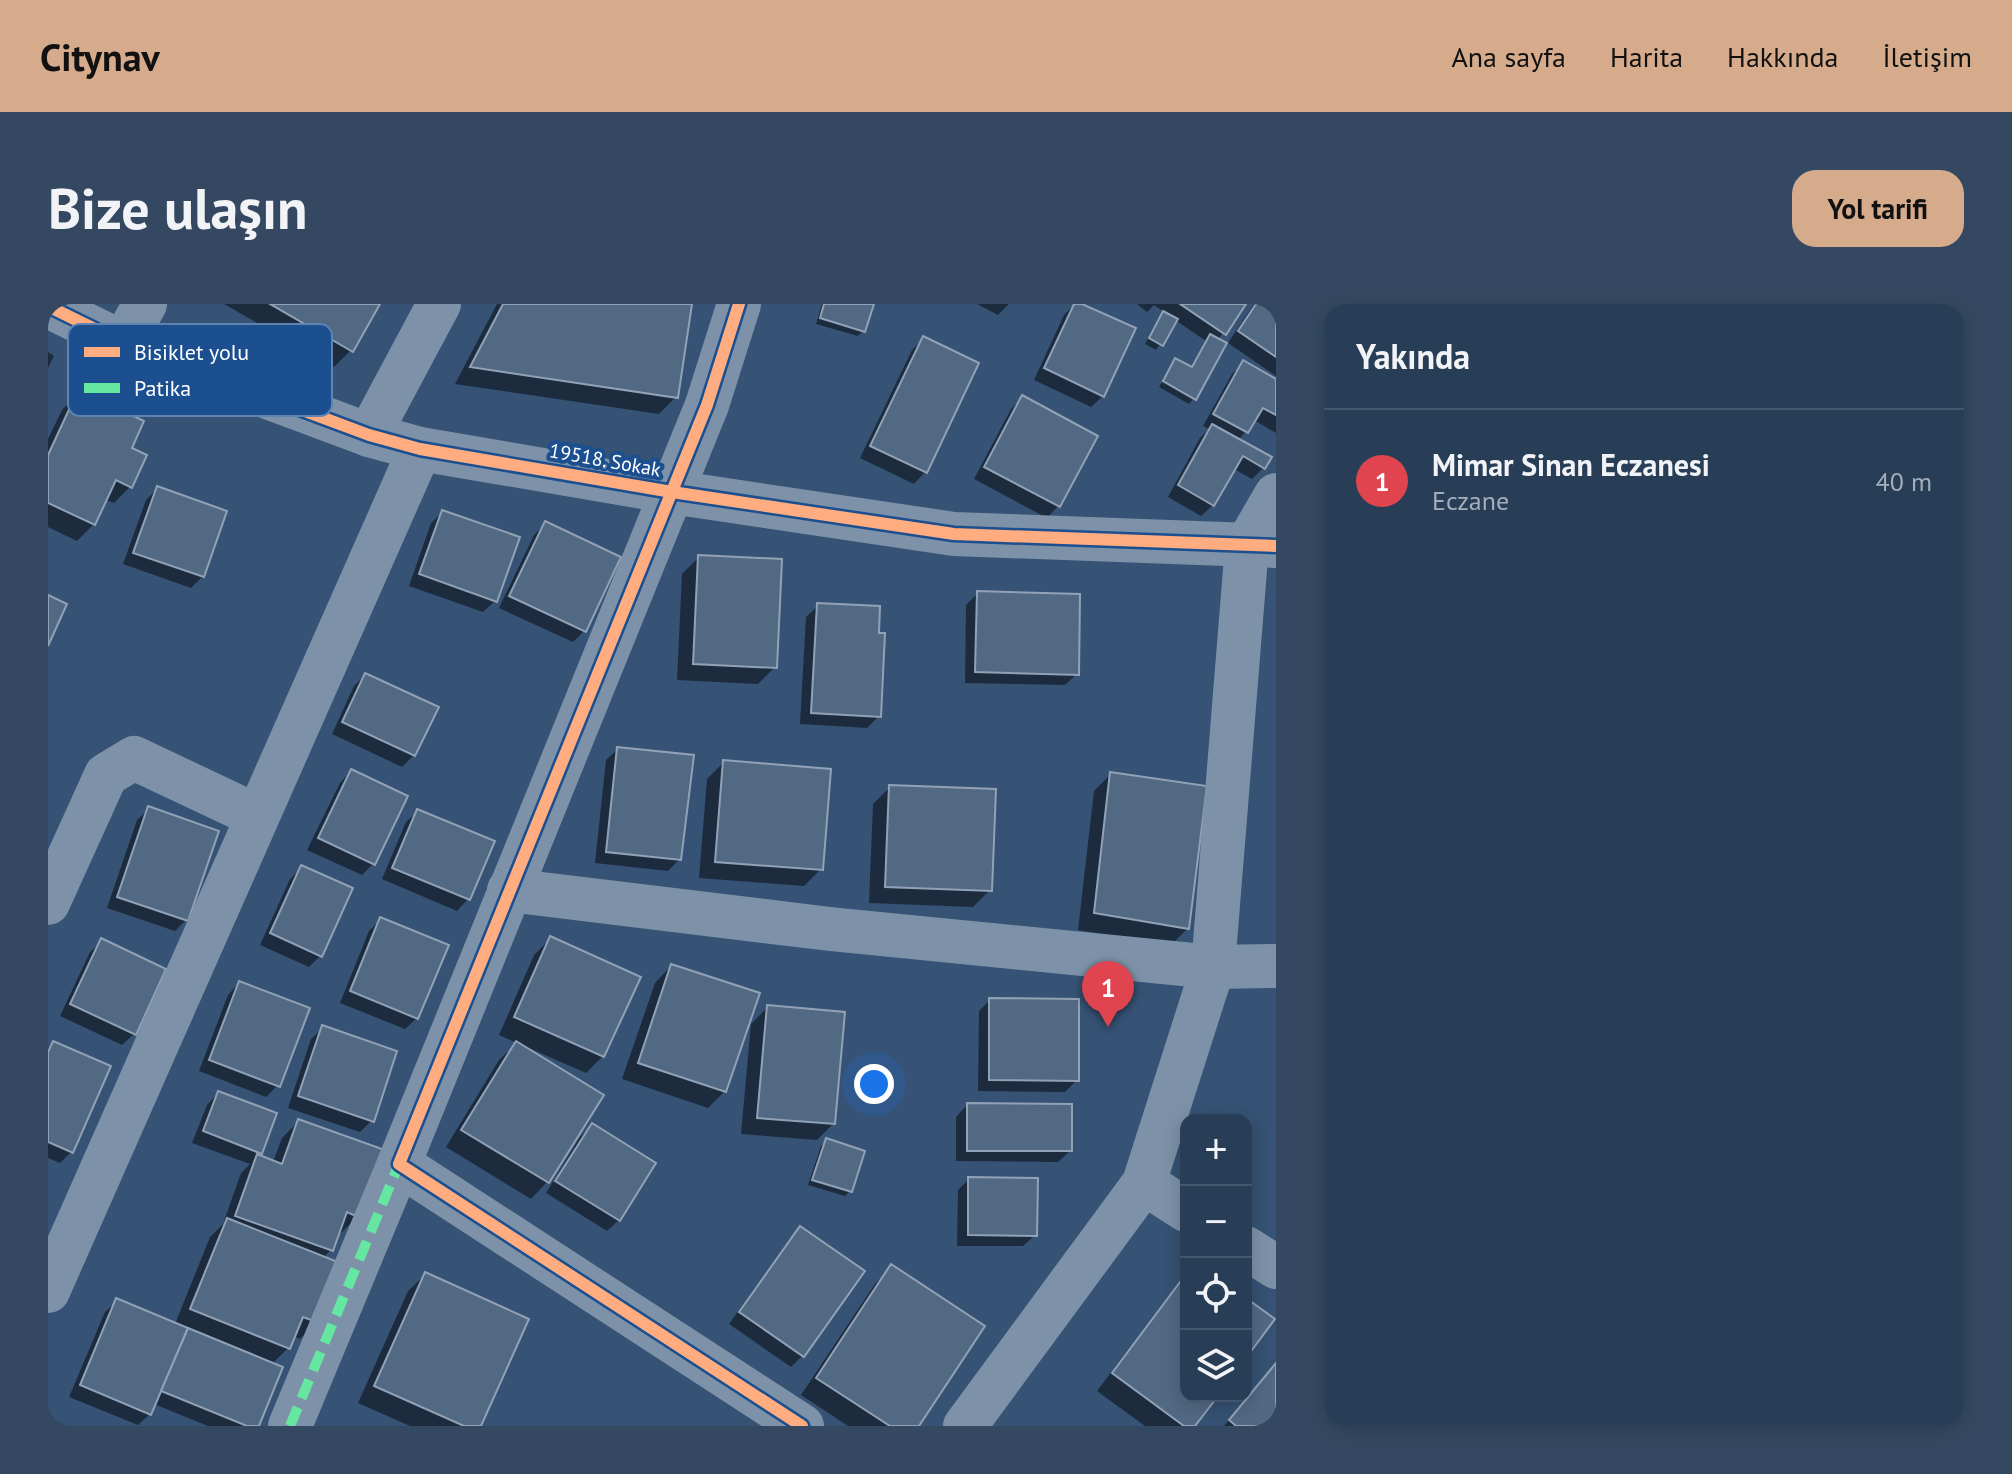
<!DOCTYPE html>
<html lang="tr">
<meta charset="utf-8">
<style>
:root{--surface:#283e57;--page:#344961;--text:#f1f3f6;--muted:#a5aeba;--line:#44576d;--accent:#d6ab8b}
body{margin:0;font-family:"PT Sans",sans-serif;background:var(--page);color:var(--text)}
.controls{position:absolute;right:24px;bottom:24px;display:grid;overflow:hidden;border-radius:16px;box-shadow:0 4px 20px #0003}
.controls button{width:72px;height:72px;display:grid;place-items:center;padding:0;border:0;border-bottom:2px solid var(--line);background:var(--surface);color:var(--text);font:40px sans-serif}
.you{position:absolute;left:826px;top:780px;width:28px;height:28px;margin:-20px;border:6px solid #fff;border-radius:50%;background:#1a73e8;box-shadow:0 0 0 12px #1a73e833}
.badge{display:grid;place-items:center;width:52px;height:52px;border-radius:50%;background:var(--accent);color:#fff;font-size:26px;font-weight:700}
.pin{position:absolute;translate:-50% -66px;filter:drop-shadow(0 2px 4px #0008)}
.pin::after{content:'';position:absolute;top:42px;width:28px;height:24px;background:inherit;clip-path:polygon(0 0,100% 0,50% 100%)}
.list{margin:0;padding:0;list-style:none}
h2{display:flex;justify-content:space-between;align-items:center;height:104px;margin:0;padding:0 32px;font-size:34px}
h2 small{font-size:26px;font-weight:400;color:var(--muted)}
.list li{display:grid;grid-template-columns:52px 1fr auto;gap:24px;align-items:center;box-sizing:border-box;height:144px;padding:0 32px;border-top:2px solid var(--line)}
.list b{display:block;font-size:30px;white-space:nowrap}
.list p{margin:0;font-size:26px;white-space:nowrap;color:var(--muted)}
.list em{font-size:26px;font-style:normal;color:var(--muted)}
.icon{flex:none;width:44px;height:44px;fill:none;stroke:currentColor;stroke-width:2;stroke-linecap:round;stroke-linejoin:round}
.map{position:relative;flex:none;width:1228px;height:1122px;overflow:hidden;border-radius:24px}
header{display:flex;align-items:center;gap:48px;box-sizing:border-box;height:112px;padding:0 40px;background:var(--accent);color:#111}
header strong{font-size:38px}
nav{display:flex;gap:44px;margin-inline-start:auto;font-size:28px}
.intro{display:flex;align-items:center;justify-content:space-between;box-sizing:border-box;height:192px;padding:0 48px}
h1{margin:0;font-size:56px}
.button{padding:20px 36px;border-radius:24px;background:var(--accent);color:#111;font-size:28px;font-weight:700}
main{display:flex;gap:48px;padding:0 48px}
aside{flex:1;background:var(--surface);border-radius:24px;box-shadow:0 4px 20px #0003}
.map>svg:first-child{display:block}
.shadow{fill:#0007}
.building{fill:#526984;stroke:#92a2b6;stroke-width:2}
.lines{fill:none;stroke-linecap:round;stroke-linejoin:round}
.minor{stroke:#7d92a8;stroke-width:44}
.quiet{stroke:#66e7a1;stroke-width:10;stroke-dasharray:20 10;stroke-linecap:butt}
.cycleway-casing{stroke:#1b4f8f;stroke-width:17}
.cycleway{stroke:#ffac80;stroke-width:12}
.labels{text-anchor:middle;stroke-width:8;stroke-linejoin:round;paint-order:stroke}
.street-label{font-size:20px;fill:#fff;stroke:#1b4f8f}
.key{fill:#1b4f8f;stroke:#5f84b1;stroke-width:2}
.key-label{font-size:22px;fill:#fff}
</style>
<header>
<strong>Citynav</strong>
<nav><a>Ana sayfa</a><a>Harita</a><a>Hakkında</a><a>İletişim</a></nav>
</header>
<div class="intro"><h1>Bize ulaşın</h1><a class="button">Yol tarifi</a></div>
<main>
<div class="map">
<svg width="1228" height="1122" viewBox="0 0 1228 1122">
<rect width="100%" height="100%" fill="#365274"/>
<g class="shadow">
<polygon points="176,0 330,0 303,46 286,63"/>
<polygon points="449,0 642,0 628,93 611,110 407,80"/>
<polygon points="774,0 820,0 815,27 810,32 768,20"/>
<polygon points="929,0 961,0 950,11"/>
<polygon points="1027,0 1029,0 1055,92 1043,103 986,76 1016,11"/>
<polygon points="1089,0 1195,0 1170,36 1146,94 1141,100 1111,83 1128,57 1142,64 1158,37 1127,16 1108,46 1097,40 1110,15 1116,8 1106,1 1099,8"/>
<polygon points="1206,0 1228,0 1228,72 1180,39"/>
<polygon points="875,35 877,168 866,180 812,154 864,46"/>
<polygon points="0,48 6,52 0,64"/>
<polygon points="1195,59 1228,77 1228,129 1206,116 1190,137 1215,164 1204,175 1186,165 1165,201 1153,212 1120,193 1152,134 1161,125 1155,122 1184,70"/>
<polygon points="31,89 81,145 82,183 66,199 57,196 46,220 29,237 0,223 0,135 14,106"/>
<polygon points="974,94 1048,133 1010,202 999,214 926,175 963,105"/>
<polygon points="109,185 155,272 143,284 75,260 98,196"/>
<polygon points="395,208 447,297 435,308 361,282 383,219"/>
<polygon points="497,220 536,327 525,338 451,304 486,231"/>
<polygon points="651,253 727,363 710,380 629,376 634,270"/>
<polygon points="930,289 1029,370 1017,381 917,379 918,301"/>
<polygon points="770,302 828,330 831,412 819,424 752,420 758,313"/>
<polygon points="317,371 366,451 354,463 284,430 306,382"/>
<polygon points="570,445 632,555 620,567 547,559 558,456"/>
<polygon points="676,458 773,565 756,582 651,574 659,475"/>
<polygon points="303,467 326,559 314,571 259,546 292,479"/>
<polygon points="1063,470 1140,624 1123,641 1030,626 1046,487"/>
<polygon points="842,483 942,586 925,603 821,599 825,500"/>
<polygon points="101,505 138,616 127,627 59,604 89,516"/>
<polygon points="370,507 445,538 420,595 409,607 334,575 358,518"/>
<polygon points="254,563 272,652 261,663 212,641 242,575"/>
<polygon points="333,615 369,714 357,725 292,699 321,627"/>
<polygon points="503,634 555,752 538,769 481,744 480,747 554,791 499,878 483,895 398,843 451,756 469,739 451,731 486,651"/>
<polygon points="54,637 86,730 74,741 12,712 42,648"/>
<polygon points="623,662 677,787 660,804 574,775 607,679"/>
<polygon points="191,679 230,781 218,793 151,767 180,691"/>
<polygon points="942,696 1029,776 1017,788 930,787 931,707"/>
<polygon points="720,703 785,820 769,836 693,830 703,720"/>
<polygon points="275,724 324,816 312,828 240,804 263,735"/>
<polygon points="5,739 23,848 12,859 0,854 0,744"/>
<polygon points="170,789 212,848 209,852 225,858 234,834 251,817 310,912 293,929 290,928 283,946 275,954 269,1018 252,1035 245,1032 240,1044 224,1060 208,1122 160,1122 106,1100 102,1110 90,1121 21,1093 57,1008 69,997 127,1020 162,933 175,920 193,869 202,860 144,839 159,801"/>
<polygon points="919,801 1022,847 1010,858 908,857 908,813"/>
<polygon points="544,822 571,916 559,927 498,889 532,833"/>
<polygon points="779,837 802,887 797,892 760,881 773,842"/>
<polygon points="921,875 987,931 975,942 909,942 910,886"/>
<polygon points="752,924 814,967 754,1052 743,1063 681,1020 741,936"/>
<polygon points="844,963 869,1122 800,1122 753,1091 827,980"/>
<polygon points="1138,969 1138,1092 1167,1092 1145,1122 1097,1122 1049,1087"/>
<polygon points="377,971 431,1122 362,1122 310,1099 360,987"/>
<polygon points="1228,1060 1228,1122 1176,1122"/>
</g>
<g class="building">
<polygon points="222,0 332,0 305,48"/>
<polygon points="455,0 644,0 630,94 422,63"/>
<polygon points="776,0 826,0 817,28 772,14"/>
<polygon points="1026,0 1034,0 1088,24 1056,93 996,64"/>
<polygon points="1132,0 1198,0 1178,31"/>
<polygon points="1208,0 1228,0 1228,53 1190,27"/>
<polygon points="1115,7 1130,15 1115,42 1101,34"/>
<polygon points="1162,30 1179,39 1148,96 1115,77 1127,54 1144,63"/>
<polygon points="875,32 931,59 879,169 822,142"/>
<polygon points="1195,56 1228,75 1228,111 1215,104 1200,129 1165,110"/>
<polygon points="30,86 96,117 84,144 99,151 84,184 68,176 47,221 0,199 0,151"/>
<polygon points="974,91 1050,132 1012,203 936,163"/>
<polygon points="1164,120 1224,153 1217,165 1195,152 1166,202 1130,181"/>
<polygon points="109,182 179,207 156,273 85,249"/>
<polygon points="394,206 472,233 449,298 371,270"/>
<polygon points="497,217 573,253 538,328 461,292"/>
<polygon points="650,251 734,255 729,364 645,360"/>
<polygon points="929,287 1032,290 1031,371 927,368"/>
<polygon points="0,291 19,300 0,342"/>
<polygon points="769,299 832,302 831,329 837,329 833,413 763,409"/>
<polygon points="317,369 391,403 367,452 294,418"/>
<polygon points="569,443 646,451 633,556 558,548"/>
<polygon points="675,456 783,465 775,566 667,558"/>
<polygon points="303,465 360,492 327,561 270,534"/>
<polygon points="1062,468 1159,482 1141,625 1046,609"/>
<polygon points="841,481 948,485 944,587 837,583"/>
<polygon points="100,502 171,527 140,617 69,593"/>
<polygon points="369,505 447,537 422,596 344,564"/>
<polygon points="253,561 305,584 274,653 222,629"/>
<polygon points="332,613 401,641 370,715 302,687"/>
<polygon points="502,632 593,673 556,753 466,713"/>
<polygon points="53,634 118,665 88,731 22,700"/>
<polygon points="623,660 712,689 678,788 590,759"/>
<polygon points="191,677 262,704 232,783 161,756"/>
<polygon points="941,694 1031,695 1031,777 941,776"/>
<polygon points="719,701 797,708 787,820 709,814"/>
<polygon points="274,721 349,747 326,818 250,792"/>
<polygon points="5,737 63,762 25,849 0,838 0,748"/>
<polygon points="468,737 556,791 501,879 413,826"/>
<polygon points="170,787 229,809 214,850 155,827"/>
<polygon points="919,799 1024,800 1024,847 919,847"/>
<polygon points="250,815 337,846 312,914 299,908 285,947 187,912 209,850 234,860"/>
<polygon points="544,819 608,859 572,917 507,877"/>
<polygon points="778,834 817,847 804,888 764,876"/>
<polygon points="920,873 990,874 989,932 920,931"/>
<polygon points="179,914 295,960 271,1019 255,1013 242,1045 142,1005"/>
<polygon points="752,922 817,967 756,1053 691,1008"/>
<polygon points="843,960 937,1022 871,1122 842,1122 768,1074"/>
<polygon points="377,968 481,1015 433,1122 416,1122 326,1082"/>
<polygon points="1138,970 1138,1092 1170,1092 1147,1122 1136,1122 1064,1069"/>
<polygon points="68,994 140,1024 103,1111 32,1081"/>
<polygon points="1198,994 1227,1015 1198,1054"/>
<polygon points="140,1024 235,1063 211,1122 199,1122 113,1087"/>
<polygon points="1228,1059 1228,1122 1188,1122 1181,1116"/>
</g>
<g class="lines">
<g class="minor">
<polyline points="691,0 659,101 351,860 754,1122"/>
<polyline points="0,2 75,39 321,131 372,145 624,188 906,230 1228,242"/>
<polyline points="75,39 97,0"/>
<polyline points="321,131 391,0"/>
<polyline points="461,586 782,625 1165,663 1228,662"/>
<polyline points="0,599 58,471 86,454 209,512"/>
<polyline points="1096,879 1138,906"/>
<polyline points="1198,944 1228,963"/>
<polyline points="0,987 372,145"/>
<polyline points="242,1122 351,860"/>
<polyline points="917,1122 1096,879 1165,663 1199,241 1228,191"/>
</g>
<polyline class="quiet" points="242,1122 351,860"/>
<g class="cycleway-casing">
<g id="cycleway">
<polyline points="691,0 659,101 351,860 754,1122"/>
<polyline points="0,2 75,39 321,131 372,145 624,188 906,230 1228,242"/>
</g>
</g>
<use href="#cycleway" class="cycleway"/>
</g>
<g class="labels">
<g class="street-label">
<text transform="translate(557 156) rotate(10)" y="7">19518. Sokak</text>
</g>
</g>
<rect x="20" y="20" width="264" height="92" rx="12" class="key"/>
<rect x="36" y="43" width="36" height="10" fill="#ffac80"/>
<rect x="36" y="79" width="36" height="10" fill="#66e7a1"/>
<g class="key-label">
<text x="86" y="56">Bisiklet yolu</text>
<text x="86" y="92">Patika</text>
</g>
</svg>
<div class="controls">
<button>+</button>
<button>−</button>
<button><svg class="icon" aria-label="locate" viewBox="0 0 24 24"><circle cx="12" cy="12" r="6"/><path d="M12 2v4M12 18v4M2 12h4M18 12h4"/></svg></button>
<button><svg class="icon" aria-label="layers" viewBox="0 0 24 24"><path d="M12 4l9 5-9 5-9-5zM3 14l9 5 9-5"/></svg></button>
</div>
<div class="you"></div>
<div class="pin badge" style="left:1060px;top:723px;background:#e0444e">1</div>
</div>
<aside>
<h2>Yakında<small></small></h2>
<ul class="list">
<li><span class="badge" style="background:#e0444e">1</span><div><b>Mimar Sinan Eczanesi</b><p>Eczane</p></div><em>40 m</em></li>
</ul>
</aside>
</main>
